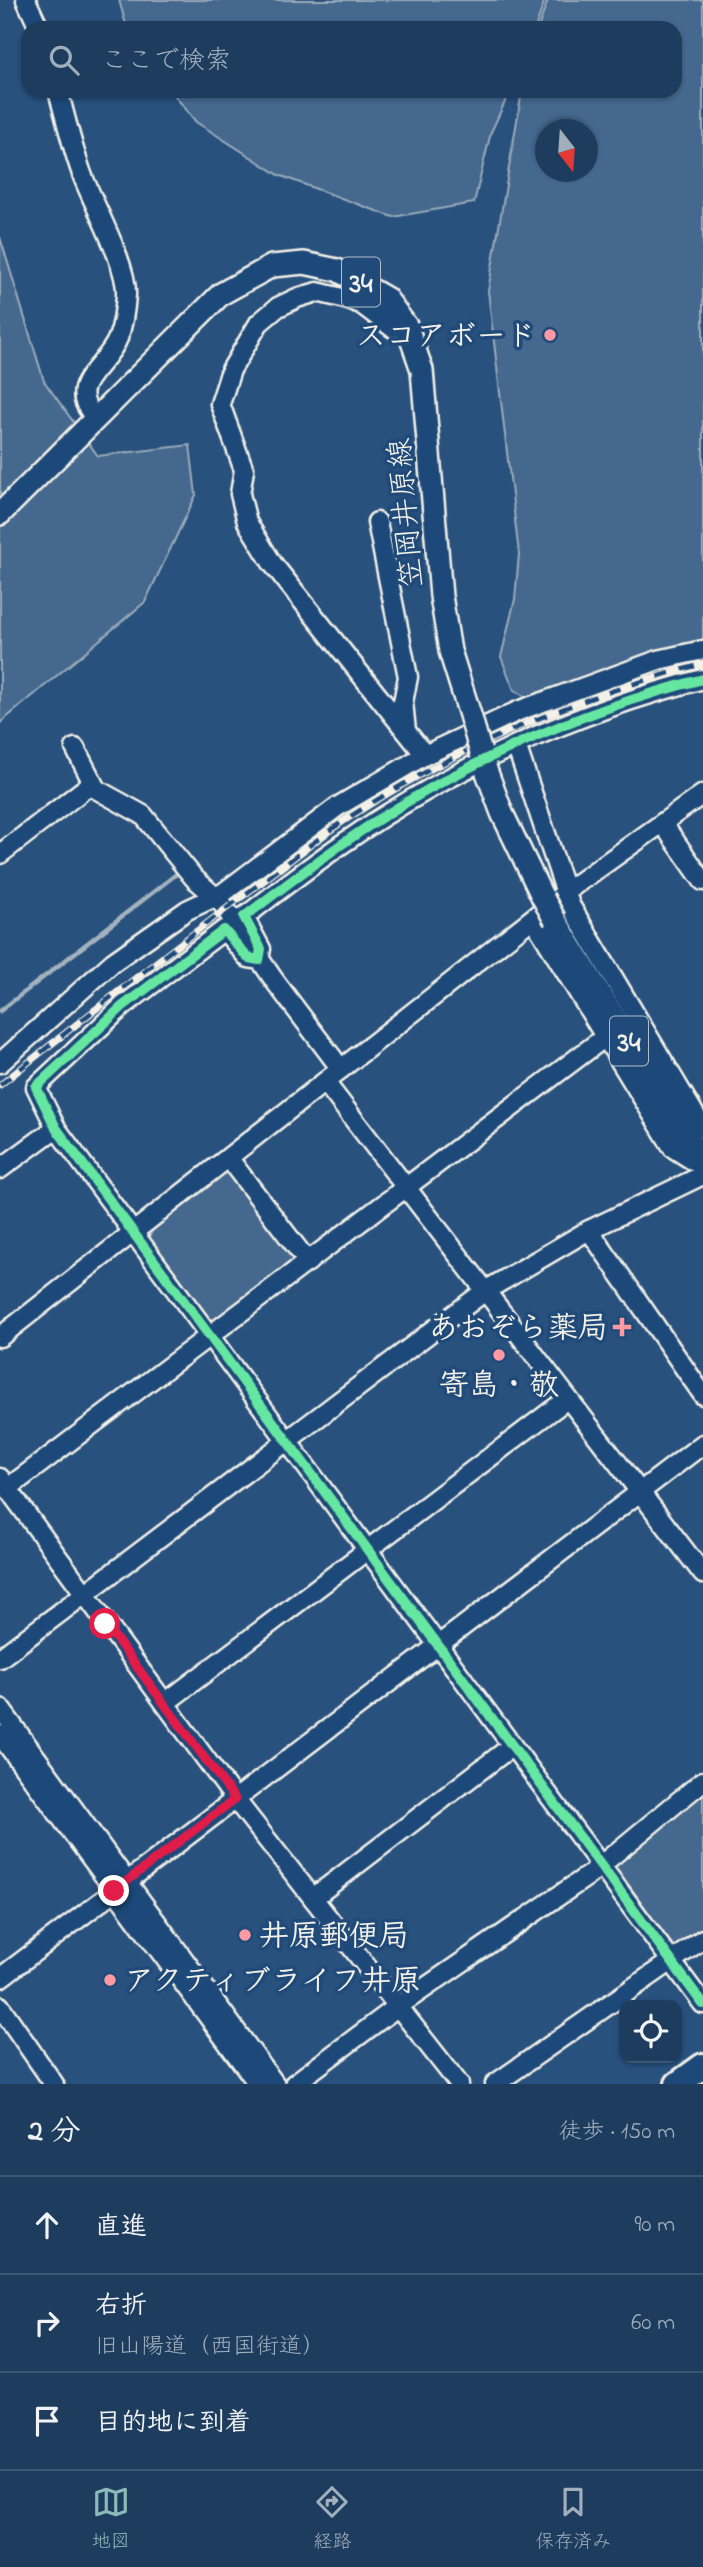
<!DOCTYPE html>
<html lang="ja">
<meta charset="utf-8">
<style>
:root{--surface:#1e3d5e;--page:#264464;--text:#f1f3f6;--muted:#a1aebc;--line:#3c5673;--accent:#8bbbb9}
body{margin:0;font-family:"Indie Flower","Klee One",sans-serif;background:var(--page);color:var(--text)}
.controls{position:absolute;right:21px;bottom:21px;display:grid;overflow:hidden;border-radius:14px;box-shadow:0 2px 5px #0004}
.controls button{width:63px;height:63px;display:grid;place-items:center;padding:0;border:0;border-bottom:2px solid var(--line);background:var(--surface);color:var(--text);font:35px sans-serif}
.compass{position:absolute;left:535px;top:119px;width:63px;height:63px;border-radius:50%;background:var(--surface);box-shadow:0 2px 5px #0004;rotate:163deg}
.stop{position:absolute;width:21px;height:21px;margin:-16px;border:5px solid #e11d48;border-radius:50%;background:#fff}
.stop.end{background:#e11d48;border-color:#fff;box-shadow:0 2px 7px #0008}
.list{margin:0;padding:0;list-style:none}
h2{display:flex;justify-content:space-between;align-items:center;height:91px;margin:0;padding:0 28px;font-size:30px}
h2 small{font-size:23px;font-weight:400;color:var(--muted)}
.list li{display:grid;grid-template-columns:46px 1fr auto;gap:21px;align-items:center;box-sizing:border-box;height:98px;padding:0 28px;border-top:2px solid var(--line)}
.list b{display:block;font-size:26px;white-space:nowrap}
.list p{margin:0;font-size:23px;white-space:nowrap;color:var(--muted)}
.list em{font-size:23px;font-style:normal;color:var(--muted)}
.icon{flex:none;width:38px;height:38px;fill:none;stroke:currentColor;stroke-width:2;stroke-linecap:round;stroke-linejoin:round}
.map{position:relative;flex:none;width:703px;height:2084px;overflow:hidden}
.search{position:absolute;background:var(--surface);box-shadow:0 2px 5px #0004;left:21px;right:21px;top:21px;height:77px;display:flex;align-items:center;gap:18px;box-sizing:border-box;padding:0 24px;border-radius:21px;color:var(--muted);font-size:26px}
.sheet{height:385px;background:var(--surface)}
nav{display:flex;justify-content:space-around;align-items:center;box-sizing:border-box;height:98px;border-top:2px solid var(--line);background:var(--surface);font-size:19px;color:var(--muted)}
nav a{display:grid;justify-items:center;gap:4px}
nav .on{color:var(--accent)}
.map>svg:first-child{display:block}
.green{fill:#45688e;stroke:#9cacbb;stroke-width:2;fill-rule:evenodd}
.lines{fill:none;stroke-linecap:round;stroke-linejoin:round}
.stream{stroke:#a4b2be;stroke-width:4.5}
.minor-tunnel{stroke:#47698e;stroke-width:18;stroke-dasharray:18 9;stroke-linecap:butt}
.minor-casing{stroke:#f4f1e8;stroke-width:23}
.major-casing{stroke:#f4f1e8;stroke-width:26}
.highway-casing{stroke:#f4f1e8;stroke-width:30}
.minor{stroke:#1f4a7a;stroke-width:18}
.major{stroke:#1f4a7a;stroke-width:21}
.highway{stroke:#1f4a7a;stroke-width:24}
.rail-casing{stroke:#f4f1e8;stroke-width:7}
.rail{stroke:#1f4a7a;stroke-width:4.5;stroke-dasharray:13;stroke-linecap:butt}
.major-bridge-casing{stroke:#f4f1e8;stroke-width:26;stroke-linecap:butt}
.major-bridge{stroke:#1f4a7a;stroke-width:21}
.cycleway-casing{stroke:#1f4a7a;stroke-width:15}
.cycleway{stroke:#66e7a1;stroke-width:10}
.route{stroke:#e11d48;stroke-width:9}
.poi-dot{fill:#ff9aa2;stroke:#1f4a7a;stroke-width:2.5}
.labels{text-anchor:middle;stroke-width:7;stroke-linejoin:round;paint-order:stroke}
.shield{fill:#1f4a7a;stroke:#b4bfc7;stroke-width:2}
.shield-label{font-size:28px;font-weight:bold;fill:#f4f1e8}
.poi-label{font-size:30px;font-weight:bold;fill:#f4f1e8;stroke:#1f4a7a;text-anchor:end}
.street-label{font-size:30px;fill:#f4f1e8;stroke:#1f4a7a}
</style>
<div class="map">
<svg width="703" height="2084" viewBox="0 0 703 2084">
<rect width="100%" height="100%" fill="#28517e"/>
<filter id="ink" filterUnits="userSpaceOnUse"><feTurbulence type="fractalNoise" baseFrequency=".0143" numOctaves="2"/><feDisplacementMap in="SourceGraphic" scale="14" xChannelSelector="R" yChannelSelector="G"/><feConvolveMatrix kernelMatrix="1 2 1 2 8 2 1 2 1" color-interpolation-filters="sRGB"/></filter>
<g filter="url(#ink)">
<g class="green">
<polygon points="119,0 545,0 535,28 127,28"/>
<path d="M548 0H703V641L641 658 532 701 514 690 501 657 515 599 519 554 488 291 522 91H675V28H538ZM546 130H588V172H546Z"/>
<polygon points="171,91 510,91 491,132 474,203 393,217 327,193 279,175 196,122"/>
<polygon points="0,237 44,381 98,456 190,445 196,495 145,602 0,723"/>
<polygon points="227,1172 233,1172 296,1255 295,1263 219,1321 210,1319 149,1238 152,1231"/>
<polygon points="703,1788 703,1933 678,1948 669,1942 612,1861"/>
</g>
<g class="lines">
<g class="stream">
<polyline points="268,987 283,1006"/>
<polyline points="0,1011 179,872 191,888"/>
</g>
<polyline class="minor-tunnel" points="640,671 647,691"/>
<g class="minor-casing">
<g id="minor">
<polyline points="26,0 39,28"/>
<path d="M58 91C66 119 72 147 82 174 93 204 128 266 126 295 125 309 123 325 118 338 106 369 62 385 96 418"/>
<polyline points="407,327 393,328 361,304 338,297 317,292 297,298 278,307 259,323 231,370 220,404 244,470 240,494 247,522 272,563 425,755"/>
<polyline points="377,522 408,677 403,702 406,731"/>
<path d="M703 679C575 712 450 768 342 844 309 867 277 892 244 917L261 949 259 960 248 958 224 930 123 1006 36 1087 56 1128 703 2004"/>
<polyline points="516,745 570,905 703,1128"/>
<polyline points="75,748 96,789 143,815 194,878 221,902 274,980 341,1069"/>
<polyline points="663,824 703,881"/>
<polyline points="0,854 92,783"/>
<polyline points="534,920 673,1148 703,1167"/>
<polyline points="0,1063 113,962 187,910 223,893 337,807 425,755 518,711 658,660 703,650"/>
<polyline points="325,1082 703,1574"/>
<polyline points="229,1159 308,1262"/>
<polyline points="0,1169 56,1128"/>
<polyline points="589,1230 703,1395"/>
<polyline points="0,1337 575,885 703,794"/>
<polyline points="0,1478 235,1799 459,2084"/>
<polyline points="8,1488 605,1037"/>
<polyline points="0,1658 485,1291 589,1230 703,1175"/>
<polyline points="165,1703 567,1399"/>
<polyline points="0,1708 275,2084"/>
<polyline points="0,1735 258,2084"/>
<polyline points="313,1898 512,1746"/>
<polyline points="0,1978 703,1444"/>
<polyline points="0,2006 54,2084"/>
<polyline points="294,2084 397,2007 589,1875 703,1781"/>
<polyline points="495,2084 703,1939"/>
</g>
</g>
<g class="major-casing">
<g id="major">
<polyline points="0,514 221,294 272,266 304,263 337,270 386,298 407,327 422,370 441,596 450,651 471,718"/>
<polyline points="485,767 502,813 543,898"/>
<polyline points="555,920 703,1162"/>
</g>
</g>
<g class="highway-casing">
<polyline id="highway" points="678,2084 703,2066"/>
</g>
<use href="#minor" class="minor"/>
<use href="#major" class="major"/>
<use href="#highway" class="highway"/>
<g class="rail-casing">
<path id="rail" d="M0 1085C84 1018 169 951 255 887 285 865 314 841 345 820 453 749 578 696 703 664"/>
</g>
<use href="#rail" class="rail"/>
<g class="major-bridge-casing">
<g id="major-bridge">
<polyline points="471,718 485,767"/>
<polyline points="543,898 555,920"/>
</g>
</g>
<use href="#major-bridge" class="major-bridge"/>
<g class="cycleway-casing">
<path id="cycleway" d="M703 679C575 712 450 768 342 844 309 867 277 892 244 917L261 949 259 960 248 958 224 930 123 1006 36 1087 56 1128 703 2004"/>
</g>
<use href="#cycleway" class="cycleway"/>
</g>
</g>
<g class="lines" filter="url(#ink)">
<polyline class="route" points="105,1624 235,1799 114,1891"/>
</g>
<g class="poi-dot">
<circle cx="550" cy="335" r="7"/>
<path d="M618.5 1316.5h7v7h7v7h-7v7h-7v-7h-7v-7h7z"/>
<circle cx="499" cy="1355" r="7"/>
<circle cx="245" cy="1935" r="7"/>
<circle cx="110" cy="1980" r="7"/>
</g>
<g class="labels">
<g class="shield">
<rect x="342" y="257.5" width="38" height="49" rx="5"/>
<rect x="610" y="1016.5" width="38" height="49" rx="5"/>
</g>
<g class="shield-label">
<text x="361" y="292">34</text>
<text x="629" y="1051">34</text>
</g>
<g class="poi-label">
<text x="536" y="345">スコアボード</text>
<text x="608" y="1337">あおぞら薬局</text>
<text x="499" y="1394" text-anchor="middle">寄島・敬</text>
<text x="259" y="1945" text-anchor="start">井原郵便局</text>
<text x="124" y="1990" text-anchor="start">アクティブライフ井原</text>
</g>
<g class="street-label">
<text transform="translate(405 513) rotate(-95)" y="10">笠岡井原線</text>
</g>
</g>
</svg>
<div class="controls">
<button><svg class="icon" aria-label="locate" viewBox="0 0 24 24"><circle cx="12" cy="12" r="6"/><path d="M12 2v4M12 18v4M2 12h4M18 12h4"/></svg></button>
</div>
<svg class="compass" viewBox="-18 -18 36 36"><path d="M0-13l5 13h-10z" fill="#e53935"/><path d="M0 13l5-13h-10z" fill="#a1aebc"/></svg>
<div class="stop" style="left:105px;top:1624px"></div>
<div class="stop end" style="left:114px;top:1891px"></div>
<div class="search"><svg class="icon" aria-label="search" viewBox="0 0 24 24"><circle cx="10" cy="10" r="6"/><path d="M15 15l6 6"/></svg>ここで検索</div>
</div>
<section class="sheet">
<h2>2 分<small>徒歩 · 150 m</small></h2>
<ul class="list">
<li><svg class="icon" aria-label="ahead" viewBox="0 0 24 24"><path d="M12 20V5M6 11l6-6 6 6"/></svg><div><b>直進</b></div><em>90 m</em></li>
<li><svg class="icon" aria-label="right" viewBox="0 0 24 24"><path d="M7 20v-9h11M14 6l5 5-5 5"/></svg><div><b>右折</b><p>旧山陽道（西国街道）</p></div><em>60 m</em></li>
<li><svg class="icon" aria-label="arrive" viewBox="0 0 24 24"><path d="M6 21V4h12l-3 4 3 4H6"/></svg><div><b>目的地に到着</b></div></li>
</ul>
</section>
<nav>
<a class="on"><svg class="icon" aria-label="map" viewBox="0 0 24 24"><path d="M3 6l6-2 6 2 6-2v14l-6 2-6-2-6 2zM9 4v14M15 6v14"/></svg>地図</a>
<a><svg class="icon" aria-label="directions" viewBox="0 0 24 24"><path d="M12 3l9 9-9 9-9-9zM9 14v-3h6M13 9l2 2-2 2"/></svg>経路</a>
<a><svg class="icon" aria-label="saved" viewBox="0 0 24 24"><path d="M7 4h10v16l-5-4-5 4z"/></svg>保存済み</a>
</nav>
